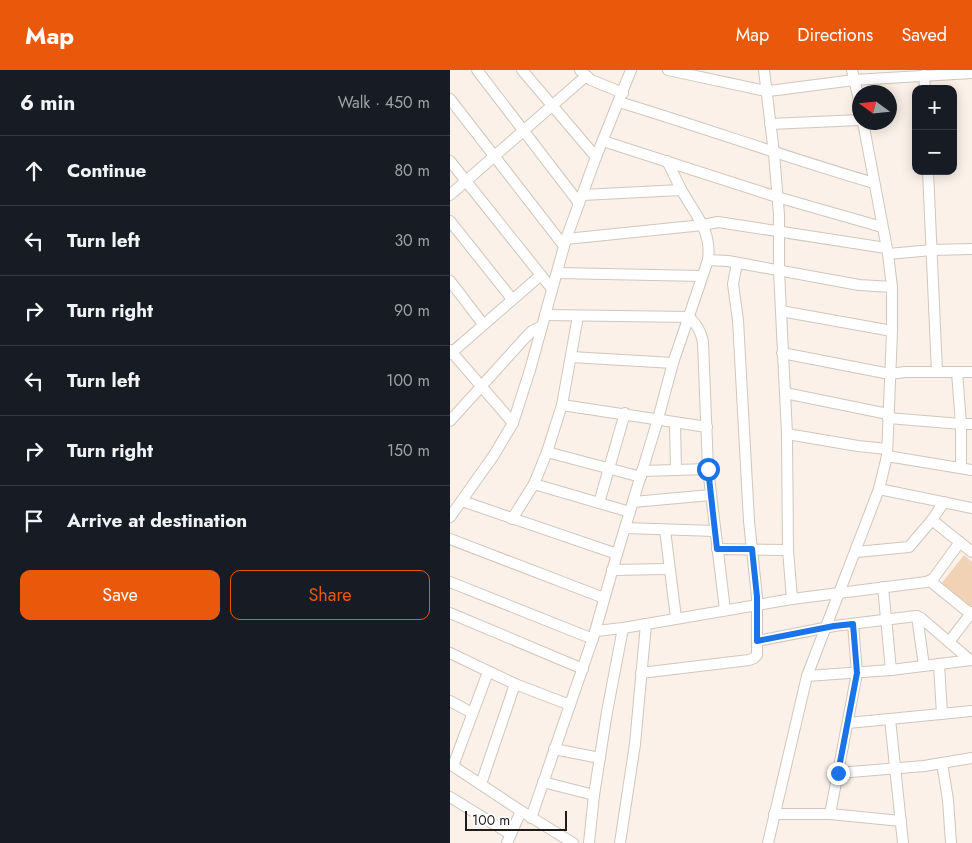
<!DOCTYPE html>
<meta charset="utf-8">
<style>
:root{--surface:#171b24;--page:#242831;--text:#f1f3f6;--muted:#9ea1a6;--line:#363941;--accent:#ea580c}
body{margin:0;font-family:Jost,sans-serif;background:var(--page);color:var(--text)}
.controls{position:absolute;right:15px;top:15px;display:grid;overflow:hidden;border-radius:10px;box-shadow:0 2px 12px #0003}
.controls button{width:45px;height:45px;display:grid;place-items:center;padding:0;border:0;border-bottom:1px solid var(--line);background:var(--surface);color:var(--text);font:25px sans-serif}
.compass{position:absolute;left:402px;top:15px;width:45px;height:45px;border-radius:50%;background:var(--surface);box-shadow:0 2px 12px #0003;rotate:285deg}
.scale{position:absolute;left:15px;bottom:12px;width:102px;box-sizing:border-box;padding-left:5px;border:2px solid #1f1c19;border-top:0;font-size:14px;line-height:18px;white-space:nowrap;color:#1f1c19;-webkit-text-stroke:4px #fff;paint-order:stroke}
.stop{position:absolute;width:15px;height:15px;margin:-11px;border:4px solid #1a73e8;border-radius:50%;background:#fff}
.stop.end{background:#1a73e8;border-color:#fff;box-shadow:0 1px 5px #0008}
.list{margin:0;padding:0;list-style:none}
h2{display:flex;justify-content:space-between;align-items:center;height:65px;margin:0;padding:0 20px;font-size:21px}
h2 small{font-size:16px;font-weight:400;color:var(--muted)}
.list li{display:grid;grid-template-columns:32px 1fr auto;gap:15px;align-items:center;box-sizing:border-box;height:70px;padding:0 20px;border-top:1px solid var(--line)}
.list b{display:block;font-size:19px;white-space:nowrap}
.list em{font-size:16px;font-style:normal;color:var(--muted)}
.actions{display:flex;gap:10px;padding:15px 20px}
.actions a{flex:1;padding:11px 0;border:1px solid var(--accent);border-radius:10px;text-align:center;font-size:18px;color:var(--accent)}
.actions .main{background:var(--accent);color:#fff}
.icon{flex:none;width:28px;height:28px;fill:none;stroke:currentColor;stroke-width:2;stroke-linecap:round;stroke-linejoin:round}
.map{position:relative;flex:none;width:522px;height:773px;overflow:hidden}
header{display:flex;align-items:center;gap:30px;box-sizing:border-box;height:70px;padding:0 25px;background:var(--accent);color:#fff}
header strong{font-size:24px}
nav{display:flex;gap:28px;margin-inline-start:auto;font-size:18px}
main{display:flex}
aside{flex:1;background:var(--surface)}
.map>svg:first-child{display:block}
.green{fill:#f2d2b4}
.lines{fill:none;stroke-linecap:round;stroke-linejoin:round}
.minor-casing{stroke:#cfc6bd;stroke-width:12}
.minor{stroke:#fff;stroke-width:10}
.route{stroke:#1a73e8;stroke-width:6}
</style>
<header>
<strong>Map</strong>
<nav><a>Map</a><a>Directions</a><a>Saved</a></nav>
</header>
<main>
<aside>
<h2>6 min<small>Walk · 450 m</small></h2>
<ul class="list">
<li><svg class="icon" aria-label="ahead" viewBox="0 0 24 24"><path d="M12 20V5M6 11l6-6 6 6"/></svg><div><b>Continue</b></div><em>80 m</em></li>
<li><svg class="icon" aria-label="left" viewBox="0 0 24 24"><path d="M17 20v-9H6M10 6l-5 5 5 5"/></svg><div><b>Turn left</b></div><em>30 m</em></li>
<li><svg class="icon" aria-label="right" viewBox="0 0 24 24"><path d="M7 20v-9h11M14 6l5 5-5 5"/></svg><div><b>Turn right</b></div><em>90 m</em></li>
<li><svg class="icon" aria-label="left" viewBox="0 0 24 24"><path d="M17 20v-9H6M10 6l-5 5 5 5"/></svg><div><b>Turn left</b></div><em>100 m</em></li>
<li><svg class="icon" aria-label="right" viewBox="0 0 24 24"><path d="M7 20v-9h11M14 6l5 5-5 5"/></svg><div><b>Turn right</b></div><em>150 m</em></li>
<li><svg class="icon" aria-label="arrive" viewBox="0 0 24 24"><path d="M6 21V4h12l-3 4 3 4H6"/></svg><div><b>Arrive at destination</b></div></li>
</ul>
<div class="actions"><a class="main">Save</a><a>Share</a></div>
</aside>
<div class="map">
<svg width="522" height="773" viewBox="0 0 522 773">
<rect width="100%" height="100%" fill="#fbf1e8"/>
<polygon class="green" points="514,485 522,492 522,535 520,537 491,514"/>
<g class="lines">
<g class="minor-casing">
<g id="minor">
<polyline points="27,0 129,133"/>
<polyline points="72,0 146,87"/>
<polyline points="130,0 141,10 173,23"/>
<polyline points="218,0 316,21 327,20 404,10 522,3"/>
<polyline points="314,0 324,83 329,145 329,201 337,364 338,480 342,529"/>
<polyline points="402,0 410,34"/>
<polyline points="474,5 475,19"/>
<polyline points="0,29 114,176"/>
<path d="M169 32C255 58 338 88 424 113"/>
<polyline points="320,54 410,50"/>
<polyline points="153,71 327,127 432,157"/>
<polyline points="0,91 102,219"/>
<polyline points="478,101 487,302"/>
<polyline points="0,125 136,6"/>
<polyline points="132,125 231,120"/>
<polyline points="0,151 62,229"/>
<polyline points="116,169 253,155 268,152 436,178"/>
<polyline points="438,184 482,180 522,179"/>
<polyline points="258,190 278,191 409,215 442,217"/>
<polyline points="107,203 252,206"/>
<polyline points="0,211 33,254"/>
<polyline points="331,241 442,261"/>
<path d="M95 245 239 247C247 254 251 262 253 272L258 399 275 540"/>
<polyline points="128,246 112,335 97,382 84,414 180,442"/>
<polyline points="0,280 63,353"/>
<polyline points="332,283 440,304 455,302 522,302"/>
<polyline points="0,284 91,205"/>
<polyline points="121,287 223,293"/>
<polyline points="507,302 511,354 511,398"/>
<polyline points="335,323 438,344"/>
<polyline points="112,335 257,357"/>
<polyline points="438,348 511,354 522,354"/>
<polyline points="0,351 75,268 82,261 92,256"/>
<polyline points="225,353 226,400"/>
<polyline points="337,364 408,376 437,379"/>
<polyline points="97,382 191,407"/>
<polyline points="437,386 522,400"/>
<polyline points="192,401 258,399"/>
<polyline points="429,419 522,438"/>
<polyline points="12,431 167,484"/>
<polyline points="183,432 261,425"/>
<polyline points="149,433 175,343"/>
<polyline points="0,447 44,385 63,353 80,300 116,169 146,87 181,0"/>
<polyline points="62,449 84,414"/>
<polyline points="482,450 522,482"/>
<polyline points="175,458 265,461"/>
<polyline points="215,460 226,548"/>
<polyline points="0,469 154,528"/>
<polyline points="267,479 338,480"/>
<polyline points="406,482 459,477 482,450 494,432"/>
<polyline points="162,500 218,499"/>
<polyline points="480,511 522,545"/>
<polyline points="0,512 143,569"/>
<polyline points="433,517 441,600"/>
<polyline points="0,543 133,599"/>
<polyline points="467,546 474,596"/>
<polyline points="146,561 173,558 342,529 476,512 483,509 510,472"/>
<polyline points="307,571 384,556 466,546 471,548 520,590"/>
<polyline points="499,572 522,542"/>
<polyline points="0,583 65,614 120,635"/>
<polyline points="489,594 492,644"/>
<polyline points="191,603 299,590 304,588 307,585 307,527 299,451 288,250 283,214 287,193"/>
<polyline points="357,606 441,600 522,590"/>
<polyline points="0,631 22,643"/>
<polyline points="440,649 453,773"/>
<polyline points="398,653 522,641"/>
<polyline points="104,679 150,688"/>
<polyline points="492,693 498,730 501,773"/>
<polyline points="0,694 71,741 123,773"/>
<polyline points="3,696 38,602"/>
<polyline points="388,703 474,696 522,688"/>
<polyline points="93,712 144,725"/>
<polyline points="31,714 65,614"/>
<polyline points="0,727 60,764"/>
<polyline points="324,744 380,744 407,603 403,554"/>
<polyline points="380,744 451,751"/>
<path d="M81 748 144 565 167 484 208 349 223 293 258 190C262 159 244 144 231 119 226 110 222 100 217 91"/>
<polyline points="57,773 71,741"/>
<polyline points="139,773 144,725 157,642 173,558"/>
<polyline points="170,773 185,674 196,554"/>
<polyline points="318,773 357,606 429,419 437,386 442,261 442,217 438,184 413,52"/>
</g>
</g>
<use href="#minor" class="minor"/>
</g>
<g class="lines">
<polyline class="route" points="258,399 267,479 302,479 307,527 307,571 384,556 403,554 407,603 388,703"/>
</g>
</svg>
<div class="controls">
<button>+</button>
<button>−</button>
</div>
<svg class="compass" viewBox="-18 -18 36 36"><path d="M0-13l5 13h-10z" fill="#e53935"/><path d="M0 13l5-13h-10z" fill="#9ea1a6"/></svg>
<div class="scale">100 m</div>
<div class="stop" style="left:258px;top:399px"></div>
<div class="stop end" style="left:388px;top:703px"></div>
</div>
</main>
